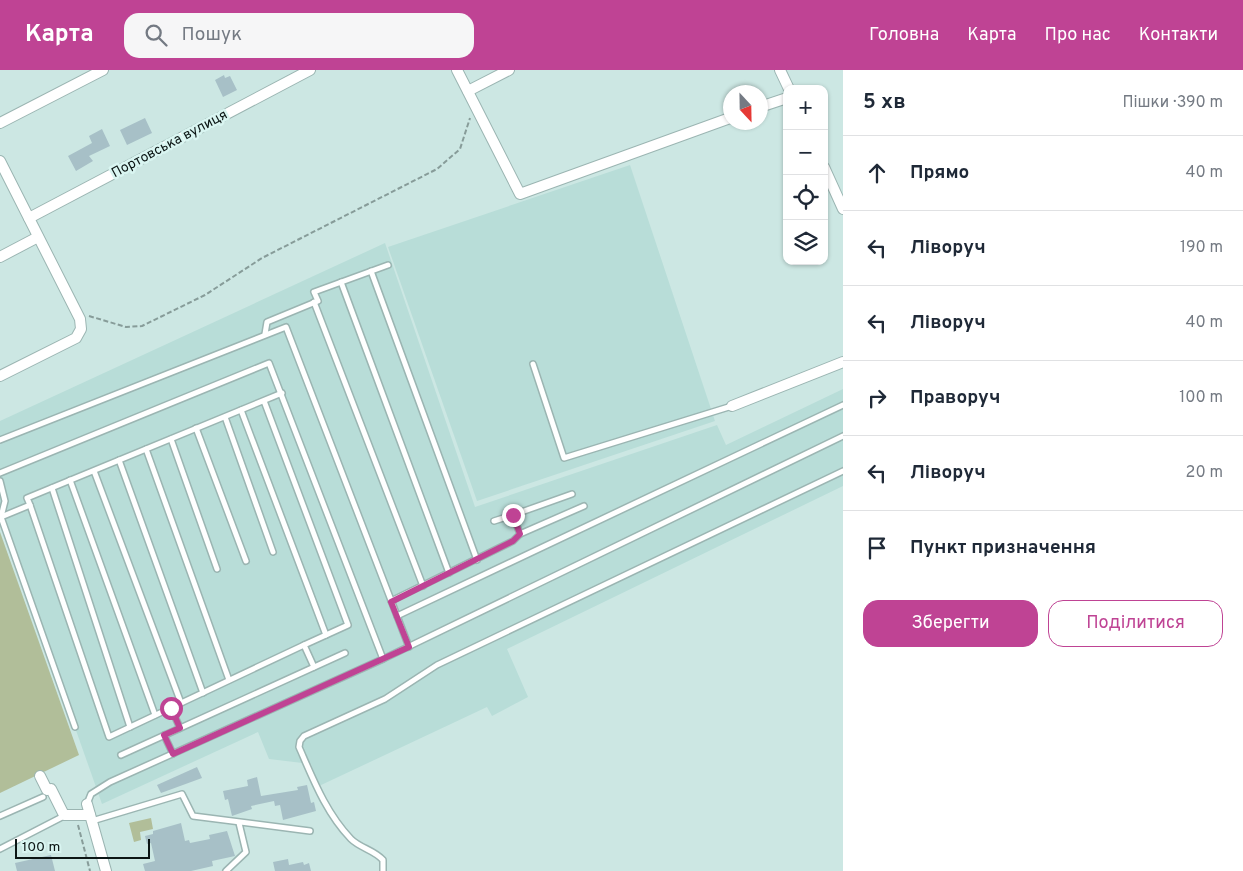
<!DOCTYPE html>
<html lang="uk">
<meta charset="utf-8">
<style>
:root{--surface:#fff;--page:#f6f6f7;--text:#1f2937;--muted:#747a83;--line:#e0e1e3;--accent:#bf4394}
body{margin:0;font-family:Overpass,sans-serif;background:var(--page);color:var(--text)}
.controls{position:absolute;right:15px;top:15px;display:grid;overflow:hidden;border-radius:10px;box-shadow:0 1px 4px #0004}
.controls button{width:45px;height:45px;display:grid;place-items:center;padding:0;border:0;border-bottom:1px solid var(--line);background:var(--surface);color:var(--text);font:25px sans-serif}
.compass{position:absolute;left:723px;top:15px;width:45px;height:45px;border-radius:50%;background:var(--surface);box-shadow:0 1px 4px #0004;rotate:158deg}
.scale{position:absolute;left:15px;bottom:12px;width:135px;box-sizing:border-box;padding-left:5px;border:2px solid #0b1514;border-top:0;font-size:14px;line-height:18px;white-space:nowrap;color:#0b1514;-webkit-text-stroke:4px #d9f5f1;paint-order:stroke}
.stop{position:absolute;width:15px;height:15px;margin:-11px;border:4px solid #bf4394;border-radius:50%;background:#fff}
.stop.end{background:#bf4394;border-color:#fff;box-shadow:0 1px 5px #0008}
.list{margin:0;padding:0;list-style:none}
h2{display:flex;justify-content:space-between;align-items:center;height:65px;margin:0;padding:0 20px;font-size:21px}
h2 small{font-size:16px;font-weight:400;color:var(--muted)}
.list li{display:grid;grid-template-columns:32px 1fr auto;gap:15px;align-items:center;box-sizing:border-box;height:75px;padding:0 20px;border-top:1px solid var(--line)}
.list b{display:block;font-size:19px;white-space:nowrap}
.list em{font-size:16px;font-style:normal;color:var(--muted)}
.actions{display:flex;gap:10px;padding:15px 20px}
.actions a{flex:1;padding:11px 0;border:1px solid var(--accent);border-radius:15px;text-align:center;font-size:18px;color:var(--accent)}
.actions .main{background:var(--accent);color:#fff}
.icon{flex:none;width:28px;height:28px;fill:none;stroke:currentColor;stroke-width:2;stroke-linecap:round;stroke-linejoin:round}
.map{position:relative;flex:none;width:843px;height:801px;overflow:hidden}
header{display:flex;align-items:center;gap:30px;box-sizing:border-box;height:70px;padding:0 25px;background:var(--accent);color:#fff}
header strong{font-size:24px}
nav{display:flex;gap:28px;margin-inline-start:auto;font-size:18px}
.search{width:350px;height:45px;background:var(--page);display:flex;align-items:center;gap:12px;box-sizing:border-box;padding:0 18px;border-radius:15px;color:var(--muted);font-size:19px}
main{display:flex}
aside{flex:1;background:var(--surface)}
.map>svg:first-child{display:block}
.built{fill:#b8ddd8}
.green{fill:#b1be99}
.building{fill:#a7c0c7}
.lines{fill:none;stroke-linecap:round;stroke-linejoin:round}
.service-casing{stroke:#9bb5b2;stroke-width:8}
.minor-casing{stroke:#9bb5b2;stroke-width:12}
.path{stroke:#879c99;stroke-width:2;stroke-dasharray:5 2.5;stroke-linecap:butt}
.service{stroke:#fff;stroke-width:5}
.minor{stroke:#fff;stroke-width:10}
.route{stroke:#bf4394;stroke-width:6}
.labels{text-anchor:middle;stroke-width:5;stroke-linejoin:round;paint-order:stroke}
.street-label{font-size:14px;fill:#0b1514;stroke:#d9f5f1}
</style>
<header>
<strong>Карта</strong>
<div class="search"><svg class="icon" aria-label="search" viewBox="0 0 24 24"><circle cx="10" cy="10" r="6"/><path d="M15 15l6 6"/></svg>Пошук</div>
<nav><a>Головна</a><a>Карта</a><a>Про нас</a><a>Контакти</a></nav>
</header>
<main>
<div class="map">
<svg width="843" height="801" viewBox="0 0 843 801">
<rect width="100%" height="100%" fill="#cce7e3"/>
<g class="built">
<polygon points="630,95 715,351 477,431 388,177"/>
<polygon points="385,173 475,437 717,355 726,375 843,319 843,416 507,579 528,627 492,646 487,637 319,716 311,694 269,689 258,662 102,734 0,445 0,351"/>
</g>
<g class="green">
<polygon points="0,462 79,685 0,723"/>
<polygon points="151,748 153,759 140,762 141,770 134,772 129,753"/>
</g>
<g class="building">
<polygon points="224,5 225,8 230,6 237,20 223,27 215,10"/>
<polygon points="145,48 152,63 127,75 120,60"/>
<polygon points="102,59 110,76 89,86 93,91 76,101 68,86 92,73 89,66"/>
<polygon points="197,697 202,708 161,723 157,715"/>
<polygon points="257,707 261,726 298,720 297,717 307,715 311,733 314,732 316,741 283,750 280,735 275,736 274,731 251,736 252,739 232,746 228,729 225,730 223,721 248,716 247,710"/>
<polygon points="181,753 185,771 189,770 190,773 210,769 209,765 227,761 235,786 212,791 213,796 191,801 145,801 143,794 155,791 151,773 147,774 145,766 153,764 153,761"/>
<polygon points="51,785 55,801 17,801 15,793"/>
<polygon points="288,789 289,795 303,792 304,795 309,793 311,801 275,801 273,792"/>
</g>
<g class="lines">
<g class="service-casing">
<g id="service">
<polyline points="371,201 477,490"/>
<polyline points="341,212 449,503"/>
<polyline points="314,232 423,516"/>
<polyline points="265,264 267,252 318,231 314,222 388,195"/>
<polyline points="533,294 564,388 732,336"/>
<polyline points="264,331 348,555 304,575 314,597"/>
<polyline points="241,340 326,565"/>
<polyline points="225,347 273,482"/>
<polyline points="196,358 246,491"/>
<polyline points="171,369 217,499"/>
<polyline points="0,370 286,257 409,577"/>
<polyline points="146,379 229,610"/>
<polyline points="119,390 203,623"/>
<polyline points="94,401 181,633"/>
<polyline points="0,403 269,293 383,589"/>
<polyline points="70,410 155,645"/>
<polyline points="0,411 5,431 1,447 75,657"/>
<polyline points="52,418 130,657"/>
<polyline points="30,435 109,667 304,575"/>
<polyline points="513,445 572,424"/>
<polyline points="1,447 30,435 27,428 282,323"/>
<polyline points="520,464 584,436"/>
<polyline points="391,531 513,471 520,464 513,445 494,451"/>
<polyline points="397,546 843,335"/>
<polyline points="171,638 180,658"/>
<polyline points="164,665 173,684"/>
<polyline points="121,685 345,583"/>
<polyline points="87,734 91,724 110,712 383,589 843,366"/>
<polyline points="0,746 43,727"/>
<polyline points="92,751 182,724 193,746 310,761"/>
<polyline points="0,779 64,746"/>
<polyline points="226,801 246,782 239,753"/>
<path d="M383 801V790C374 780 360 778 351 769 326 743 313 709 299 677L300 671 304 666 385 629 437 595 843 401"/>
</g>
</g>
<g class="minor-casing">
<g id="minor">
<polyline points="457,0 520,124 730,48"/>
<polyline points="780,0 789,19"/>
<polyline points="468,21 509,0"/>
<polyline points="760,37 787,28"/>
<polyline points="0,53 103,0"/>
<polyline points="0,91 80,249 81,259 76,268 0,306"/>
<polyline points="824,97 843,139"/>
<polyline points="29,148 310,0"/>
<polyline points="0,187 38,167"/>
<polyline points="732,336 843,292"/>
<polyline points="40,706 47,720 51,719 64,745 90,745"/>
<polyline points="87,734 106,801"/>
</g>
</g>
<g class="path">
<polyline points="89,246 126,257 142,256 205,225 262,188 437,99 460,79 470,48"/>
<polyline points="78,755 90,801"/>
</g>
<use href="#service" class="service"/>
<use href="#minor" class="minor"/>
</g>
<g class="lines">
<polyline class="route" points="171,638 180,658 164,665 173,684 409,577 391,532 513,471 520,464 513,445"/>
</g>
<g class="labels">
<g class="street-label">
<text transform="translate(169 73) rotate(-28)" y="5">Портовська вулиця</text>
</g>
</g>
</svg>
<div class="controls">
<button>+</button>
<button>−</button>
<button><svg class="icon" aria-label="locate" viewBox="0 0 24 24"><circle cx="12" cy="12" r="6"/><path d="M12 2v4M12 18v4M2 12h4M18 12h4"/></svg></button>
<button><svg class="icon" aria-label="layers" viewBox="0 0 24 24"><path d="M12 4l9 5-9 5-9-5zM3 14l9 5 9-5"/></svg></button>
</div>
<svg class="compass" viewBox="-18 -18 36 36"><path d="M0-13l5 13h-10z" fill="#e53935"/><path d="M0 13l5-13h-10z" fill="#747a83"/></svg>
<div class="scale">100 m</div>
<div class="stop" style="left:171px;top:638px"></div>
<div class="stop end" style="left:513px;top:445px"></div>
</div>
<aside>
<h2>5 хв<small>Пішки · 390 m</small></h2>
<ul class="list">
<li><svg class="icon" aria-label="ahead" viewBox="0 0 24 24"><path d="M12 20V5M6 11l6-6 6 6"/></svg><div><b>Прямо</b></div><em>40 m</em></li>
<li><svg class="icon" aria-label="left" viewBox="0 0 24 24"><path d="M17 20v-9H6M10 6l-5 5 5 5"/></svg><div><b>Ліворуч</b></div><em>190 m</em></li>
<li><svg class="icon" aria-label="left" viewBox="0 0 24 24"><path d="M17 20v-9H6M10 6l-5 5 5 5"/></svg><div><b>Ліворуч</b></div><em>40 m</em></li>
<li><svg class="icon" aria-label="right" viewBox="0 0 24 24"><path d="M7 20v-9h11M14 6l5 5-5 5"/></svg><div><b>Праворуч</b></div><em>100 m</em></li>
<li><svg class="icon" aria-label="left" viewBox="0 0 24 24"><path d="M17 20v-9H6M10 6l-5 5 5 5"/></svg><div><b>Ліворуч</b></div><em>20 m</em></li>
<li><svg class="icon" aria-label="arrive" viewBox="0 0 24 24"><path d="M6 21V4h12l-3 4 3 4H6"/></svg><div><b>Пункт призначення</b></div></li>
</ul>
<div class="actions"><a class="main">Зберегти</a><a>Поділитися</a></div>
</aside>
</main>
